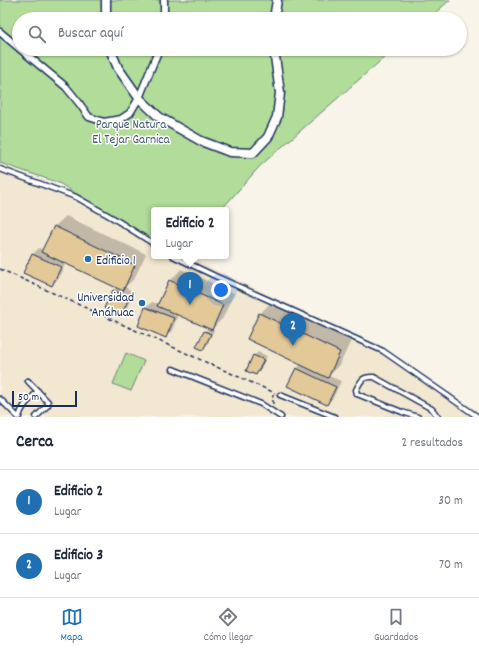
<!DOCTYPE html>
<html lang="es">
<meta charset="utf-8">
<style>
:root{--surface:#fff;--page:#f6f6f7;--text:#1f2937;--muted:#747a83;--line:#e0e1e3;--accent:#1f6fb2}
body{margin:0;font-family:Dekko,sans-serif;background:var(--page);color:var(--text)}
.scale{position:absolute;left:12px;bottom:10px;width:65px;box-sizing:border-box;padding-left:4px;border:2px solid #1b2f5e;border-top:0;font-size:11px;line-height:14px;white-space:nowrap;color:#1b2f5e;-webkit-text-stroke:3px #fff;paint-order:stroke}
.you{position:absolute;left:221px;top:290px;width:14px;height:14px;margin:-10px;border:3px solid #fff;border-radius:50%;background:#1a73e8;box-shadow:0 0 0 6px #1a73e833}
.badge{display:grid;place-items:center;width:26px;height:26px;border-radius:50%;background:var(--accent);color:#fff;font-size:13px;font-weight:700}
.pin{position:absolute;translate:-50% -33px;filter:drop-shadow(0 1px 2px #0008)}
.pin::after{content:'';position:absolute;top:21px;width:14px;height:12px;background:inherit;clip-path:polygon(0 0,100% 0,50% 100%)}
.popup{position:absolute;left:151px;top:207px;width:78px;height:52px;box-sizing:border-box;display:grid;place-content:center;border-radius:4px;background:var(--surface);filter:drop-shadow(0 1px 3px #0005);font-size:13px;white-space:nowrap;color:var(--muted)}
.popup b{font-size:15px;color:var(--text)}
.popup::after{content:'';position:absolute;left:50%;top:100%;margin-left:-8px;border:8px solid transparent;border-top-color:var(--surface)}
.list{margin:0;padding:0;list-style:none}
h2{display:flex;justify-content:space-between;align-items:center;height:52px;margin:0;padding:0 16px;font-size:17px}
h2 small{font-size:13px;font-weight:400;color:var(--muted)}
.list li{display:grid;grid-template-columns:26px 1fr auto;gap:12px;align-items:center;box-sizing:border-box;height:64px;padding:0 16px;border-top:1px solid var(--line)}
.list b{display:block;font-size:15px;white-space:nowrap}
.list p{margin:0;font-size:13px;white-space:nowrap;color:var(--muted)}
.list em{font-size:13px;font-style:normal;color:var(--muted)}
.icon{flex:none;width:22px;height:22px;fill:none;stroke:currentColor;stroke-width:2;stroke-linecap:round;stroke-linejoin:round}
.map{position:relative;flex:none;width:479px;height:417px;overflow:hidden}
.search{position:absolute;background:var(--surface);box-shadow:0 1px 3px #0004;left:12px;right:12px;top:12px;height:44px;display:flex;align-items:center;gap:10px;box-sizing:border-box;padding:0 14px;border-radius:22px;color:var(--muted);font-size:15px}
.sheet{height:180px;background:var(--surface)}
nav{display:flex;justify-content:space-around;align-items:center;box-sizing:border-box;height:56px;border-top:1px solid var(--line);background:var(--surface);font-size:11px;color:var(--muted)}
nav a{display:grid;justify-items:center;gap:2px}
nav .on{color:var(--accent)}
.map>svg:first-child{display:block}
.built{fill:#f2e7d1}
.green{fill:#b2dc99;stroke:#66867c}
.shadow{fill:#0003}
.building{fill:#e3c898;stroke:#1b2f5e}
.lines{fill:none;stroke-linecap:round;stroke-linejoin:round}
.service-casing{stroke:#1b2f5e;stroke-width:7}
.pedestrian-casing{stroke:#1b2f5e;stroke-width:9}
.minor-casing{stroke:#1b2f5e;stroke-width:11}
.path{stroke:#1b2f5e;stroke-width:1.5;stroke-dasharray:4 3;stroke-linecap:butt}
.service{stroke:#fff;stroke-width:4}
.pedestrian{stroke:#fff;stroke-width:6}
.minor{stroke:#fff;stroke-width:8}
.poi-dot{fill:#1f6fb2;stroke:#fff;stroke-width:1.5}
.labels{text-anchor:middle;stroke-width:3;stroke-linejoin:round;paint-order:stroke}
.park-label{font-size:13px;fill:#415a6d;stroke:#fff}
.poi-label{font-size:13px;fill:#1b2f5e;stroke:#fff;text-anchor:start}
</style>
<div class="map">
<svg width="479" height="417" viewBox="0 0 479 417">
<rect width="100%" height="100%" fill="#f9f4ea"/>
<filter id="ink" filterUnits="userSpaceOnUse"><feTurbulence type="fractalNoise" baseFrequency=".025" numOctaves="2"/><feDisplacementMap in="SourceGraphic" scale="8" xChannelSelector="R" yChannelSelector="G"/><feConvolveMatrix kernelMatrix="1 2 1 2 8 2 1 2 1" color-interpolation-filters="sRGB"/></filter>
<g filter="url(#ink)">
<polygon class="built" points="0,165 97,204 154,237 154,256 187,256 382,349 479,412 479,417 0,417"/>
<g class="green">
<polygon points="0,0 450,0 428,19 19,19 19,49 394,49 260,166 221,210 154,210 154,242 59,183 0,163"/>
<polygon points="126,353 144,361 131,391 113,384"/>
</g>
<g class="shadow">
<polygon points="66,216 146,254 134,279 125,287 134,292 126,309 120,315 114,290 117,287 66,263 58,279 52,285 25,272 33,254 39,248 43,250 54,227"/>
<polygon points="181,269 234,293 223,318 212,329 214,330 207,345 203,348 198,346 205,331 208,328 178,314 172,331 166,336 139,326 146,307 152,302 159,304 170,281"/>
<polygon points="271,302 351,341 339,366 329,376 341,381 333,398 327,404 297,369 301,364 260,314"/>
<polygon points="258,352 267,356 260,370 256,374 254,356"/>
</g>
<g class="building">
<polygon points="54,226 135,265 123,291 41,252"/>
<polygon points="32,254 61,267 52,286 23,273"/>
<polygon points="169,280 223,305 212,330 157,306"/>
<polygon points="113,290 129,298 121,316 104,308"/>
<polygon points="145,307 174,318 166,338 138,326"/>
<polygon points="259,313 340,352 328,378 247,339"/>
<polygon points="204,331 211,334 203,350 196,347"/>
<polygon points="253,355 264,360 256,375 246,371"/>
<polygon points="296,368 336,387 327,405 287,386"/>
</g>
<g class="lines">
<g class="service-casing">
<g id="service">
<polyline points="0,169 76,197 113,218 154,244"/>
<polyline points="173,256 215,276 383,351 478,417"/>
<polyline points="173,369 261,404 281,417"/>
<polyline points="28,381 48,402 48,405 36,417"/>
<polyline points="280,395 335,417"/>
<polyline points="0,399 18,417"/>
<path d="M19 417C22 405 30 400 38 391"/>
<path d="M418 417 402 412 357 394 356 390C361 381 362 376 374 377L432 409 438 417"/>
</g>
</g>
<g class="pedestrian-casing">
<g id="pedestrian">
<polyline points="164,19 164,0"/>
<polyline points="0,32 19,48"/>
<polyline points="20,49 66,87 79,103 89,117 104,122 121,119 130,113 139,98 159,49"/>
</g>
</g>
<g class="minor-casing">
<g id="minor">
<polyline points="106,0 106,19"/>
<polyline points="274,19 277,0"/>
<polyline points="110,49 118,68 139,98 159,117 201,141 230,152 253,153 268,137 277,117 280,93 274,49"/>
</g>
</g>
<g class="path">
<polyline points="0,269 210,364 275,393"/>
<polyline points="273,404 273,394"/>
</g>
<use href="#service" class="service"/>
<use href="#pedestrian" class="pedestrian"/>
<use href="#minor" class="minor"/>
</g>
</g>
<g class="poi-dot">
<circle cx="88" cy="259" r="4"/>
<circle cx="142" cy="303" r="4"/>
</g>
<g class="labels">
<g class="park-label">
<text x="131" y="128">Parque Natura<tspan x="131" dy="15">El Tejar Garnica</tspan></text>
</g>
<g class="poi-label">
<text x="96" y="264">Edificio 1</text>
<text x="134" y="301" text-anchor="end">Universidad<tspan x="134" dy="15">Anáhuac</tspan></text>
</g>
</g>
</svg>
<div class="scale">50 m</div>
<div class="you"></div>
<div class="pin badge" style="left:190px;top:305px">1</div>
<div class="popup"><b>Edificio 2</b>Lugar</div>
<div class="pin badge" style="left:293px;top:346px">2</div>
<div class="search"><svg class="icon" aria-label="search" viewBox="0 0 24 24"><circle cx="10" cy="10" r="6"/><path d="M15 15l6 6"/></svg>Buscar aquí</div>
</div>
<section class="sheet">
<h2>Cerca<small>2 resultados</small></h2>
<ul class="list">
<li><span class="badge">1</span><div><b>Edificio 2</b><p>Lugar</p></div><em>30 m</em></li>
<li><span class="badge">2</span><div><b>Edificio 3</b><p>Lugar</p></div><em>70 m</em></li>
</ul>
</section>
<nav>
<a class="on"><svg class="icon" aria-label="map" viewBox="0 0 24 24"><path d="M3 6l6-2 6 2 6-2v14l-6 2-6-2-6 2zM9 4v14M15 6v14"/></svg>Mapa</a>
<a><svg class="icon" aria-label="directions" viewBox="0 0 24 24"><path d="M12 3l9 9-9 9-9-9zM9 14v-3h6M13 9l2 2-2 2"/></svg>Cómo llegar</a>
<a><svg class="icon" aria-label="saved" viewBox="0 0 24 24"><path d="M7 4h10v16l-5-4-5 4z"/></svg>Guardados</a>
</nav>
